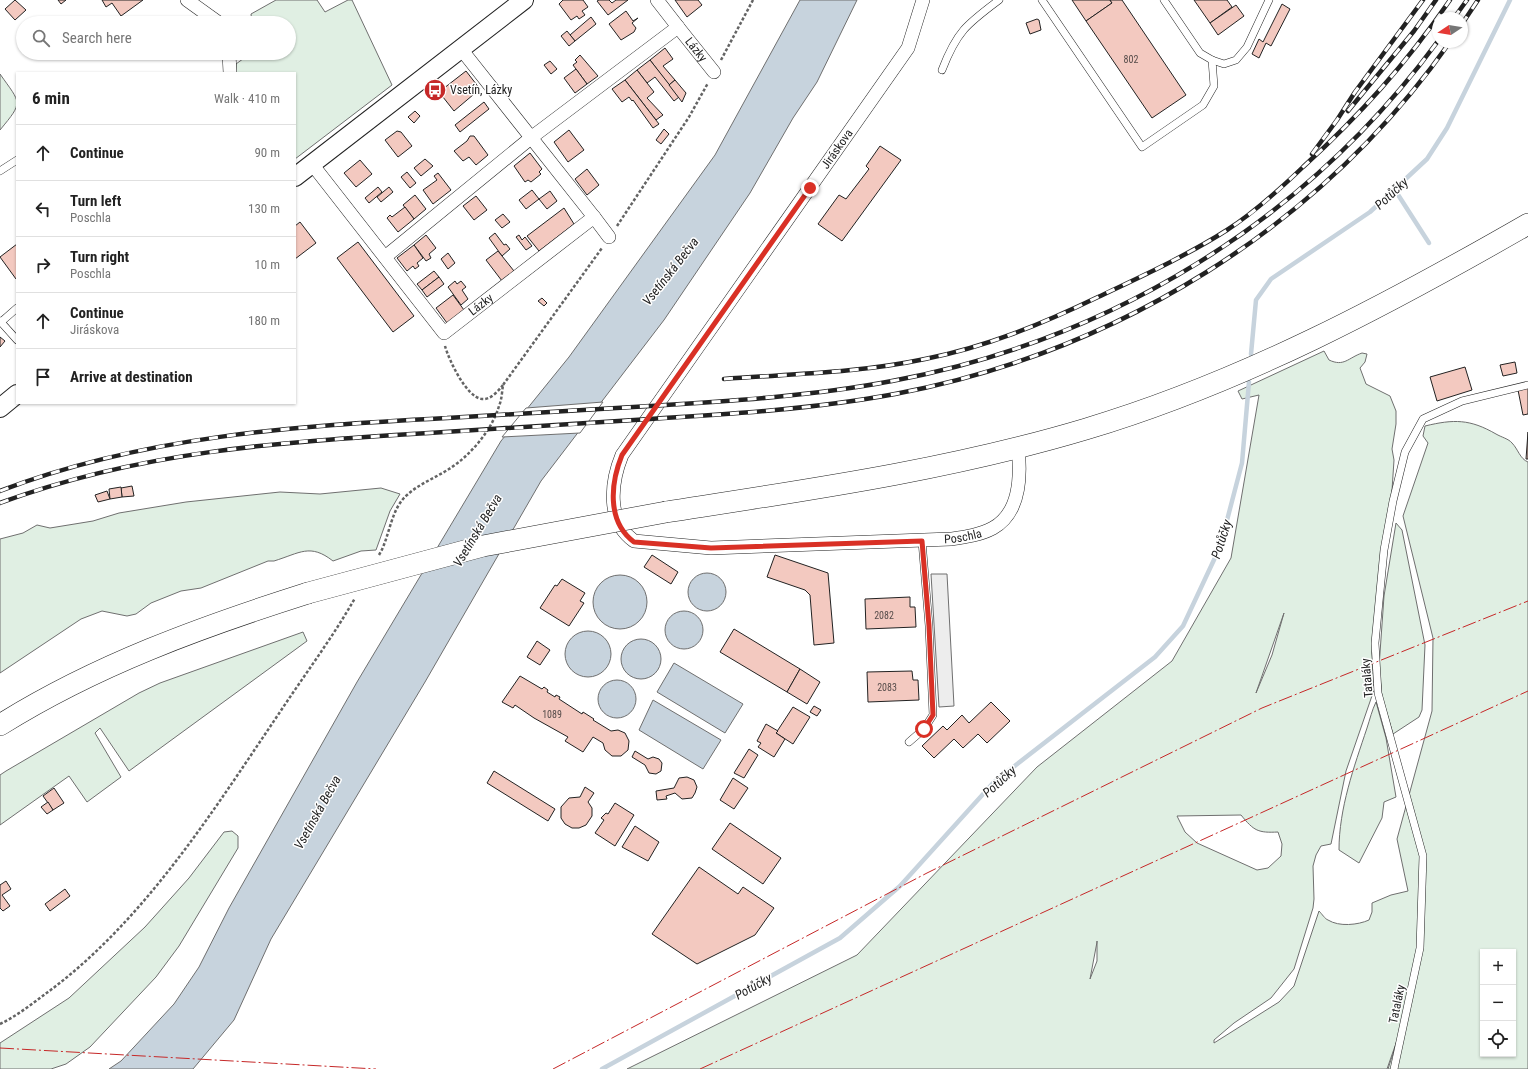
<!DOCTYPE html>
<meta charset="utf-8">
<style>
:root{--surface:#fff;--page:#f2f2f2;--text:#222;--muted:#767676;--line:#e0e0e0}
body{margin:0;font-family:"Roboto Condensed",sans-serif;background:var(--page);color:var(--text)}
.controls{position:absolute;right:12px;bottom:12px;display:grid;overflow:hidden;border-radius:0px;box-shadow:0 1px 3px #0004}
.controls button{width:36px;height:36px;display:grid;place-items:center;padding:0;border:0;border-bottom:1px solid var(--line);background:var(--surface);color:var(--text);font:20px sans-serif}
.compass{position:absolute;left:1432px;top:12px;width:36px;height:36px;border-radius:50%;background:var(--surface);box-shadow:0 1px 3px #0004;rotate:258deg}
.stop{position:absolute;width:12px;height:12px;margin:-9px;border:3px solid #d93025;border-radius:50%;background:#fff}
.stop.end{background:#d93025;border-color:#fff;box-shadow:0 1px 4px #0008}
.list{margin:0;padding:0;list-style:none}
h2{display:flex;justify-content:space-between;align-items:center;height:52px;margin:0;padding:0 16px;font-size:17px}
h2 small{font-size:13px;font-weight:400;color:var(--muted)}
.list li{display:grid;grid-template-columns:26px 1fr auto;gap:12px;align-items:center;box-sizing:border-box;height:56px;padding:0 16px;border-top:1px solid var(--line)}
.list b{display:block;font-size:15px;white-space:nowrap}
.list p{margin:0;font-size:13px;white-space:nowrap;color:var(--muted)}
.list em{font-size:13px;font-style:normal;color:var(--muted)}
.icon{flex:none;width:22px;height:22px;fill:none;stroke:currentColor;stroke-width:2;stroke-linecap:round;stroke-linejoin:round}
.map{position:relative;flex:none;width:1528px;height:1069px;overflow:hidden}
.search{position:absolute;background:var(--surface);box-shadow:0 1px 3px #0004;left:16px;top:16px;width:280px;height:44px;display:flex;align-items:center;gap:10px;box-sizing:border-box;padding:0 14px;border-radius:22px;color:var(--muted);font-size:15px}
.panel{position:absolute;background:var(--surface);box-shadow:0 1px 3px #0004;left:16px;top:72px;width:280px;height:332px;border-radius:0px}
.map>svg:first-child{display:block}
.green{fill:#e0efe3;stroke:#6f6f6f;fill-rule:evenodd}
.parking{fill:#ededed;stroke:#6f6f6f}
.water{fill:#c7d3dd;stroke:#6f6f6f}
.pier{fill:#fff;stroke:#6f6f6f}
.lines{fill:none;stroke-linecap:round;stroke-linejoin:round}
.stream{stroke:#c7d3dd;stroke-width:4.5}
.building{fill:#f3c9c0;stroke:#222}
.lane-casing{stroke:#222;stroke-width:8}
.street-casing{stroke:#222;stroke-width:14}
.secondary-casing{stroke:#222;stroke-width:20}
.primary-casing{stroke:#222;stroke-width:22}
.path{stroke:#646464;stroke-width:2.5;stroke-dasharray:3 2;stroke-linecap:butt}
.lane{stroke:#fff;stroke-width:7}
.street{stroke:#fff;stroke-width:13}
.secondary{stroke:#fff;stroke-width:18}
.primary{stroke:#fff;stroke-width:21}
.rail-casing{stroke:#222;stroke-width:4.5}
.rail{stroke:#fff;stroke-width:3;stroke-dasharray:9;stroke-linecap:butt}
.primary-bridge-casing{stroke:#222;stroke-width:22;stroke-linecap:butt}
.primary-bridge{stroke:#fff;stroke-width:21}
.power{stroke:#c62828;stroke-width:1;stroke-dasharray:14 3 2 3;stroke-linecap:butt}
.route{stroke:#d93025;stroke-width:5}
.labels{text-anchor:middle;stroke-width:3;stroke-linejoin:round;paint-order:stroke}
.number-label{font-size:10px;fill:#564c4a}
.street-label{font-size:12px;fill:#222;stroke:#fff}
.poi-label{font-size:12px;fill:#222;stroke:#fff;text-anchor:start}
.water-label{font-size:13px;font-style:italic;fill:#222;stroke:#fff}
</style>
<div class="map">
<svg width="1528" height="1069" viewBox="0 0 1528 1069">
<rect width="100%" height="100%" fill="#fff"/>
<g class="green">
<polygon points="276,0 317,0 325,12 348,0 352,0 392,85 295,159 295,73 236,73 236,64 251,53 289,53 289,23 252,23 251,14"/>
<path d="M0 74C21 104 24 101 0 130Z"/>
<path d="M1324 351 1329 360C1344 367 1348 358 1362 353L1367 354 1365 362 1360 368 1366 384 1390 396 1396 411V424L1392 449 1394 460 1390 521 1378 601 1372 653 1374 690 1346 771 1331 844 1321 846 1316 855 1313 866 1314 899 1313 908 1294 969 1271 998 1234 1023 1214 1040V1043L1279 1002 1294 986 1319 911C1322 914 1325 919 1328 920 1339 927 1358 925 1369 920L1372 912V903L1391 895 1408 891 1397 839 1432 711 1433 638 1403 516 1428 443 1423 436 1425 426C1454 419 1470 419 1496 434 1501 437 1509 439 1512 443 1518 449 1520 459 1528 462V1069H1388L1402 1026 1387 1069H627L857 955 1037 767 1172 661 1231 558 1259 395 1242 399 1238 391ZM1284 613 1272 655 1256 693ZM1241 815C1254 831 1258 833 1278 832L1282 844 1281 856 1268 868 1257 870 1197 843 1185 832 1177 816ZM1097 941V961L1090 979 1097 942ZM1483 952H1513V1054H1483Z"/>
<path d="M381 488 400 494 390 511 376 550 361 551 333 561C310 543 300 553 274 561H268L201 588 181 591 151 603 136 614 127 616 102 611 81 619 0 673V539L23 533 37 525 50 528 93 521 119 513 186 502 280 492 320 494Z"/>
<polygon points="1396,523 1402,530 1425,645 1422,710 1419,717 1393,734 1382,697 1379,667 1384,596"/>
<polygon points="303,632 307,641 129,771 100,728 95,733 121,777 87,802 69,776 0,825 0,775 6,771 139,693 160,683"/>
<path d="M1376 702 1386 738 1396 797 1384 802 1382 818 1359 863 1339 850C1339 808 1354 767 1367 728 1370 719 1372 710 1376 702Z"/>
<polygon points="232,831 238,836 238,848 179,946 156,977 90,1047 66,1064 51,1069 0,1069 0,1043 69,998 145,927 189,878 224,832"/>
</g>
<polygon class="parking" points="931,574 947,574 954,706 939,707"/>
<g class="water">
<polygon points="800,0 857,0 817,82 793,118 750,193 664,320 541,481 425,682 271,939 234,1020 193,1069 109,1069 121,1061 174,1004 199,967 229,908 357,682 501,441 569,357 715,155"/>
<circle cx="707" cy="592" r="19"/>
<circle cx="620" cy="602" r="27"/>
<circle cx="684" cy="630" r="19"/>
<circle cx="588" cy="654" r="23"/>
<circle cx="641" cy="659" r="20"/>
<polygon points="674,663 743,704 725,733 657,692"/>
<circle cx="617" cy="699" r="19"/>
<polygon points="653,700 721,740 703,769 639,730"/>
</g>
<polygon class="pier" points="603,402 580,433 502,437 526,408"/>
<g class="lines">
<g class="stream">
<polyline points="1395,190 1429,243"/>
<polyline points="1251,354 1256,300 1271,279 1370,212 1427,159 1447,128 1510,0"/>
<polyline points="602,1069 840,938 900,886 994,782 1155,657 1183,626 1220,547 1242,463 1249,382"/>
</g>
</g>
<g class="building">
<polygon points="15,0 26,10 15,20 5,9"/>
<polygon points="58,0 66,0 61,4"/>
<polygon points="102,0 143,0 121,16 112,3 106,7"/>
<polygon points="563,0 583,0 588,7 582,11 585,15 579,19 577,16 571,20 559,4"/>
<polygon points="599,0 609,0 612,3 616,0 628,0 608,15 597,1"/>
<polygon points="675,0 698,0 702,5 687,17"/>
<polygon points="1072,0 1110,0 1112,3 1086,21"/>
<polygon points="1110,0 1122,0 1186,95 1152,118 1086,21 1112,3"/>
<polygon points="1194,0 1227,0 1232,7 1210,23"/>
<polygon points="1282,4 1290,9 1271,46 1266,43 1259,58 1252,54 1259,39 1263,42"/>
<polygon points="1236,5 1244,16 1218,35 1210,23"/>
<polygon points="626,11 633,21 638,18 632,23 636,28 634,32 621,40 609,24"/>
<polygon points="591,17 596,24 575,41 570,35"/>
<polygon points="1037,19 1039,20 1041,30 1030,34 1026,23"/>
<polygon points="567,31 575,41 569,46 561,36"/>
<polygon points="665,48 673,59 663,66 675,80 669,85 650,60"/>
<polygon points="580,55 598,76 587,84 573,65 577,62 575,60"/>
<polygon points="650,60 679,97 674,101 655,77 647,83 637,70"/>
<polygon points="550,61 557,69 551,74 544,65"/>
<polygon points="576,69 587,84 575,93 564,78"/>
<polygon points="637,70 654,92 647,98 663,115 656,120 625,80"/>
<polygon points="466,71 480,89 454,111 439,92"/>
<polygon points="625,80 659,124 653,128 633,100 632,101 629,97 622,102 612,89"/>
<polygon points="675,80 686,93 682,102 669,85"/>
<polygon points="484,102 489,109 460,132 455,125"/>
<polygon points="415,111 420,116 414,123 408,117"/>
<polygon points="664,129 669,134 661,144 656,140"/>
<polygon points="569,130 584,150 568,162 554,142"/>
<polygon points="397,131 401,132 412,146 398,157 385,140"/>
<polygon points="470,136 474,136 488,155 476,165 469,157 463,161 454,151 467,141"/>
<polygon points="880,146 901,160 842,241 818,224 839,195 846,199 869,169 866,166"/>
<polygon points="530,153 542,169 539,172 541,174 531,182 528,180 525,182 514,166"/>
<polygon points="425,159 433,166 421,176 414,168"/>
<polygon points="360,160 372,174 356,187 344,173"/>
<polygon points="587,169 599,185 587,195 575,179"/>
<polygon points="407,172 416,183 410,188 401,177"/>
<polygon points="438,173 451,190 433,204 423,190 437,180 434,176"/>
<polygon points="378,187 382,192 369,203 365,198"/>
<polygon points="389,187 393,192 381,202 377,197"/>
<polygon points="532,190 539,199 526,209 519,200"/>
<polygon points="550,191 557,201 547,209 539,199"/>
<polygon points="415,195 426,209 414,219 403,205"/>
<polygon points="476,196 487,210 474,220 463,206"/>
<polygon points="405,207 414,219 398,232 387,218 390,215 392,217"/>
<polygon points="564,208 574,224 539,251 527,236"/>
<polygon points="503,214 510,222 502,228 495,220"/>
<polygon points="300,222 316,243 295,259 295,226"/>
<polygon points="495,233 504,245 506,244 510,249 502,256 489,238"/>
<polygon points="426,235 436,248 429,254 431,258 426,261 414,245"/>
<polygon points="519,235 522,240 525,237 532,246 526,250 516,237"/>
<polygon points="358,242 414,316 393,332 337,258"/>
<polygon points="17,244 17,278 16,279 0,257"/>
<polygon points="414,245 423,258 417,263 419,266 415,269 413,266 407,271 397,258"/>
<polygon points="498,251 514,271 502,281 486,260"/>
<polygon points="448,253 455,263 448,269 441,259"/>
<polygon points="434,271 439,277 422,290 417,284"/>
<polygon points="439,277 444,284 427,297 422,290"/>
<polygon points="455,281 457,284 461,281 466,287 462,290 468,299 461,305 448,287"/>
<polygon points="453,295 464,310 447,323 436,308"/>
<polygon points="542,298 547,303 544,306 538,301"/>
<polygon points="0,337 5,341 0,347"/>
<polygon points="1515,362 1517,373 1503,376 1500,365"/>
<polygon points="1465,367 1472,390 1437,401 1430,377"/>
<polygon points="1528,388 1528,414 1523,415 1518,390"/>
<polygon points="1528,432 1528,459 1526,459"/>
<polygon points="132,486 134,496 122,497 121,488"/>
<polygon points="121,487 122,497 110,499 109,489"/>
<polygon points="107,491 110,499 98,502 95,495"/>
<polygon points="652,555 678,572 671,584 644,567"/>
<polygon points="775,555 828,573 834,643 814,645 810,595 805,590 767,577"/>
<polygon points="562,579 585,593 580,601 584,603 569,626 540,608 555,585 557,586"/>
<polygon points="910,597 910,607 915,607 916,627 866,629 865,599"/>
<polygon points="734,629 800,669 787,692 720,652"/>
<polygon points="537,641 550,650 540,665 527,657"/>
<polygon points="800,669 820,682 807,704 787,692"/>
<polygon points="912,671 913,680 918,680 919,700 868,702 867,672"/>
<polygon points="520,676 542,689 544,687 548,690 547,692 555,697 556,695 560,697 559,699 582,714 583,712 594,719 593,720 611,731 618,730 625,733 629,741 628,750 621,756 612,756 605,750 603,743 593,737 583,752 565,741 568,737 534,718 515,705 513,708 502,702"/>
<polygon points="991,702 1010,721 987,743 978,734 963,748 954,739 934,758 922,746 943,726 947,730 962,715 969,723"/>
<polygon points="814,706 821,710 817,716 810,712"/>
<polygon points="793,707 810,717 793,744 776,733"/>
<polygon points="766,724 778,731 776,733 785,739 774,757 758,747 761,743 757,741"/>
<polygon points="749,749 758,755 744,778 734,773"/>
<polygon points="635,751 648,759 653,757 659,759 662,763 661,771 656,774 649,773 645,765 632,757"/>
<polygon points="494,771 555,809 548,821 487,783"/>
<polygon points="687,777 694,780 697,787 695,793 692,798 682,799 675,793 666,796 667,799 657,800 656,791 674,788 679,778"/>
<polygon points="733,778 748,788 734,809 720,800"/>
<polygon points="585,787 594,793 588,802 592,808 592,816 586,825 579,828 572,828 565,824 561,818 561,807 569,798 580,797"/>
<polygon points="54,788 64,803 53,810 43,796"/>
<polygon points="48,802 53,810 47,814 41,807"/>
<polygon points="615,803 634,815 615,846 595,833 604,820 601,818 606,813 608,814"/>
<polygon points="730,823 781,858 763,884 712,849"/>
<polygon points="635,826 659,842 648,861 622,847"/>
<polygon points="699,867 738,894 743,887 774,908 755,935 697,964 652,934"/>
<polygon points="6,881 11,889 2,895 10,906 3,911 0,908 0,885"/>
<polygon points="65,889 70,896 50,911 45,904"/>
</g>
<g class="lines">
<g class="lane-casing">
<g id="lane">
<polyline points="1042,0 1142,147 1203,105 1214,86 1212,60"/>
<polyline points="1164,0 1200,53 1212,60 1224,64 1236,60 1247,47 1269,0"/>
<path d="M942 70C957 31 967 24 999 0"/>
<polyline points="0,171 17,160"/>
<polyline points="0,321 17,340"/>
<polyline points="1,322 17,308"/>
<polyline points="909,742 924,729 933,715 929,626 922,541"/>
<polyline points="1394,1069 1420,948 1423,856 1378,693 1375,643 1384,550 1393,501 1405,452 1423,419 1462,401 1528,385"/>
</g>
</g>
<g class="street-casing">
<g id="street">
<polyline points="187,0 219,23"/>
<path id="s1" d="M923 0 908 48 622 455C611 482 606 521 634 541L711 548 951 539C965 537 980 535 993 528 1020 513 1021 475 1018 448"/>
<path id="s2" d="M678 27 714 72"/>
<polyline points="229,53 230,73"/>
<path id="s3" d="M312 164 444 333 594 217 461 49"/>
<polyline points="594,217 609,237"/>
<polyline points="385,257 532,137 678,27 657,0"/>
</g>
</g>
<g class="secondary-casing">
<g id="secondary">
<polyline points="295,177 524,0"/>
<polyline points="0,408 17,394"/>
</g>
</g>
<g class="primary-casing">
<g id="primary">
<path d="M666 512C807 490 949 470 1086 429 1243 382 1387 305 1528 224"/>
<path d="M0 725C96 665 201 627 308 593"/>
</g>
</g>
<g class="path">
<polyline points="721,60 753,0"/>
<polyline points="617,226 689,117 708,83"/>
<path d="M445 346C449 360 466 397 482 399 491 400 498 391 503 385"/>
<path d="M379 555C390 537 390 510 407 495 419 484 435 478 449 469 470 456 492 430 499 406 502 399 502 391 503 385L602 248"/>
<path d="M0 1024C17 1016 33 1003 48 992 145 920 213 811 280 712 305 674 333 637 355 598"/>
</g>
<use href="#lane" class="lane"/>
<use href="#street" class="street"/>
<use href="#secondary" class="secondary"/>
<use href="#primary" class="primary"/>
<g class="rail-casing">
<g id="rail">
<polyline points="1454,18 1467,0"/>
<polyline points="1462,24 1478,0"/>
<polyline points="1348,111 1414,31 1436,0"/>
<polyline points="1312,154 1337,120 1355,92 1423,0"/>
<path d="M724 379C791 374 859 373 925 359 986 347 1042 324 1098 297 1140 277 1188 255 1227 230 1255 212 1279 190 1303 167 1360 115 1406 64 1450 0"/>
<path d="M0 491C143 436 295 426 447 418 515 414 583 410 650 406 731 401 813 396 892 381 1111 340 1306 221 1438 41"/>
<path d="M0 503C141 451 280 442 429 433 502 429 576 424 650 419 732 414 814 409 895 394 1117 352 1319 228 1450 42"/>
</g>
</g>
<use href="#rail" class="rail"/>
<g class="primary-bridge-casing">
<polyline id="primary-bridge" points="308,593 483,546 666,512"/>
</g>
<use href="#primary-bridge" class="primary-bridge"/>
<g class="power">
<polyline points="0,1048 376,1069"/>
<polyline points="553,1069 927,873 1262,708 1528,601"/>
<polyline points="700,1069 1528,691"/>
</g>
</g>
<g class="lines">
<path class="route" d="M810 188 622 455C611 482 606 521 634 542L711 548 922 541 929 626 933 715 924 729"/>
</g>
<defs>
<g id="bus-disc" transform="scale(1.15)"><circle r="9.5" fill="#c62828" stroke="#fff"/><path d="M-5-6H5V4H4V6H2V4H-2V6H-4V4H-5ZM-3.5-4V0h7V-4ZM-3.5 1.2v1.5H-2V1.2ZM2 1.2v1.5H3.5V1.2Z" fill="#fff"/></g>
</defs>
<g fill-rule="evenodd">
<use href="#bus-disc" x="435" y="90"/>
</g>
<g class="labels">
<g class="number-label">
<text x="1131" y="63">802</text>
<text x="884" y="619">2082</text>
<text x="887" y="691">2083</text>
<text x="552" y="718">1089</text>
</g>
<g class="street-label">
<text dy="4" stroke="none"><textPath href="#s2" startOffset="29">Lázky</textPath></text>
<text transform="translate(837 149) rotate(-55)" y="4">Jiráskova</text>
<text dy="4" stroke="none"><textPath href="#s3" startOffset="261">Lázky</textPath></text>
<text dy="4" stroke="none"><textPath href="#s1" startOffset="971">Poschla</textPath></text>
<text transform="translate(1367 678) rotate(-95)" y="4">Tataláky</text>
<text transform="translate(1397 1004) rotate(-78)" y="4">Tataláky</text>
</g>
<g class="poi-label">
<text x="450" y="94">Vsetín, Lázky</text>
</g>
<g class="water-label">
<text transform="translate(1391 193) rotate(-43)" y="5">Potůčky</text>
<text transform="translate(670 271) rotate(-52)" y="5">Vsetínská Bečva</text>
<text transform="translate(477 530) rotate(-59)" y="5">Vsetínská Bečva</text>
<text transform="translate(1221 539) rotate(-72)" y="5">Potůčky</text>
<text transform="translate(999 781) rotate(-42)" y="5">Potůčky</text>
<text transform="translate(317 812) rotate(-61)" y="5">Vsetínská Bečva</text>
<text transform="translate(753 986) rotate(-29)" y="5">Potůčky</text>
</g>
</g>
</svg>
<div class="controls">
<button>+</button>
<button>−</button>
<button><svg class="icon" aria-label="locate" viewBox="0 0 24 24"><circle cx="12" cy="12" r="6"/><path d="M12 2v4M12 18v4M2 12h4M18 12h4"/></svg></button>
</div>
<svg class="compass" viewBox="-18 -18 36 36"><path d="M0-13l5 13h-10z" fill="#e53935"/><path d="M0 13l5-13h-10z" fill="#767676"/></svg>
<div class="stop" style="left:924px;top:729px"></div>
<div class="stop end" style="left:810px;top:188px"></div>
<div class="search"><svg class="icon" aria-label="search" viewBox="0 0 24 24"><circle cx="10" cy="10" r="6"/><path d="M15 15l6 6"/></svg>Search here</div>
<section class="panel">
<h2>6 min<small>Walk · 410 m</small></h2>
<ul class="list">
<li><svg class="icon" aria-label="ahead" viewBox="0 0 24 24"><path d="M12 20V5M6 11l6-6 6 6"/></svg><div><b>Continue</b></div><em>90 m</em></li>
<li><svg class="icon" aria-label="left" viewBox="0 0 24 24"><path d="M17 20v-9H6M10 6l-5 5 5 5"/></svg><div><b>Turn left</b><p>Poschla</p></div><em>130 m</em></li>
<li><svg class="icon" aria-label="right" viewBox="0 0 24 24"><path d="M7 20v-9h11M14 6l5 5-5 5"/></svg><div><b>Turn right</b><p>Poschla</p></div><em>10 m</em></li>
<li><svg class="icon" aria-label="ahead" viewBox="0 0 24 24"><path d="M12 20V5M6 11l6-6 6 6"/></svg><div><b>Continue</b><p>Jiráskova</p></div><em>180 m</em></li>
<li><svg class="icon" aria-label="arrive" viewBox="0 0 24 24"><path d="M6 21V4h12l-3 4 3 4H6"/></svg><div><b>Arrive at destination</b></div></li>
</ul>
</section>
</div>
